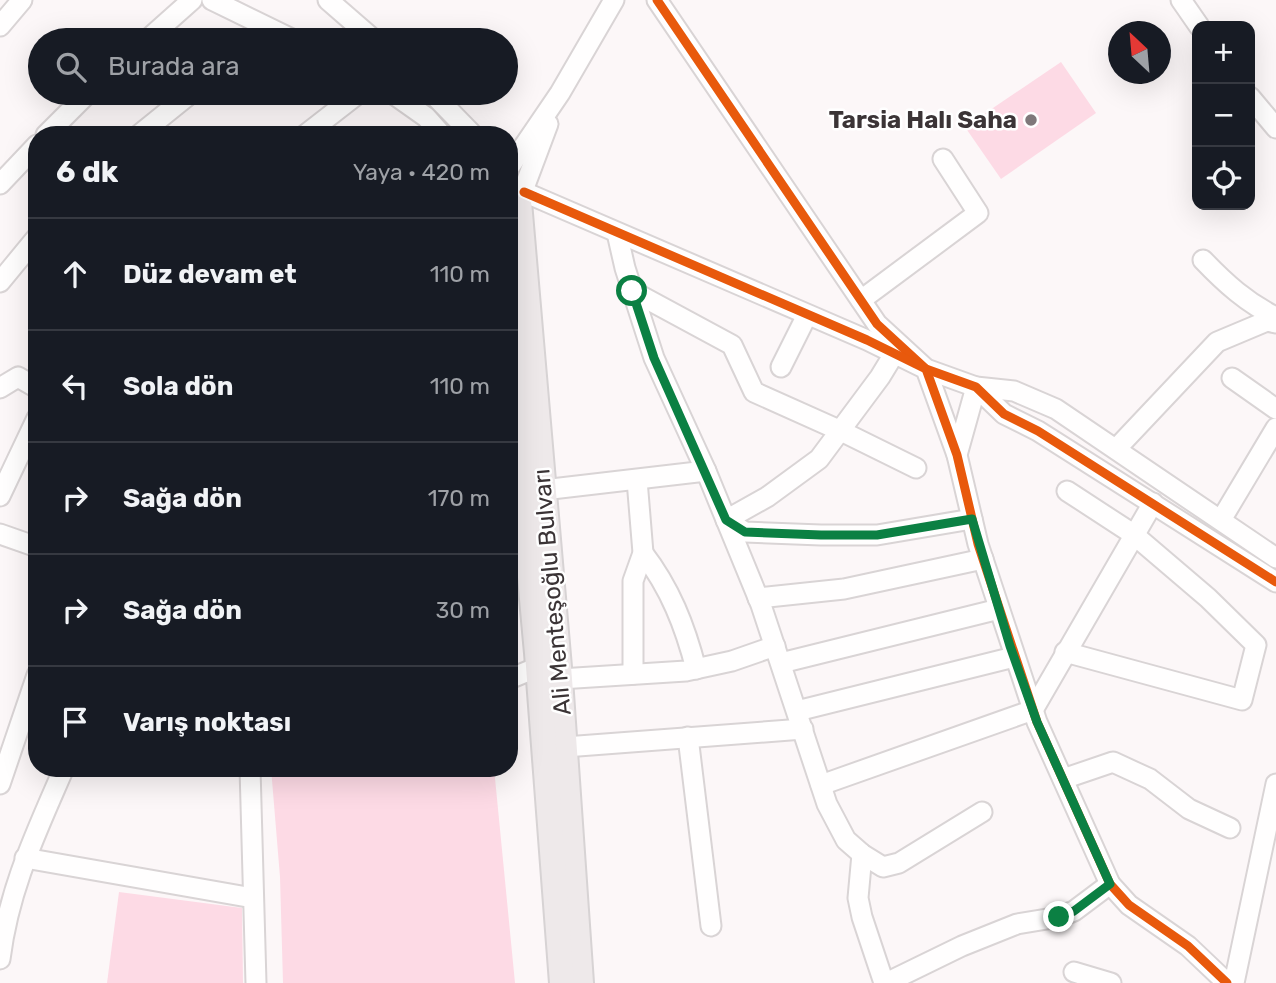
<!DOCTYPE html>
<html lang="tr">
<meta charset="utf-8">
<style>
:root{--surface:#171b24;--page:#242831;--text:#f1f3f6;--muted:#9ea1a6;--line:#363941}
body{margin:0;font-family:Rubik,sans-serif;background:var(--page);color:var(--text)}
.controls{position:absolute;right:21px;top:21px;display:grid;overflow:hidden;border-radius:14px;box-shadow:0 7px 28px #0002}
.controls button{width:63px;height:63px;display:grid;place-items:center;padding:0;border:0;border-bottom:2px solid var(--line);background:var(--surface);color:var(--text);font:35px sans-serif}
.compass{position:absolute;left:1108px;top:21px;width:63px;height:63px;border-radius:50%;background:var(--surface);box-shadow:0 7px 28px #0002;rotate:334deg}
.stop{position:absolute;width:21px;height:21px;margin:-16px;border:5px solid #0b8043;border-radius:50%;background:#fff}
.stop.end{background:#0b8043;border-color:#fff;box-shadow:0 2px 7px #0008}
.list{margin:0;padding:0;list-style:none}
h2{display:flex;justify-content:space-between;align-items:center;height:91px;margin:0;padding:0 28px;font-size:30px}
h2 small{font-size:23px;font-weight:400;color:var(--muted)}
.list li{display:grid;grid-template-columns:46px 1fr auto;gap:21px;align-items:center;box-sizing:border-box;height:112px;padding:0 28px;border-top:2px solid var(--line)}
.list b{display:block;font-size:26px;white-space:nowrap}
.list em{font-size:23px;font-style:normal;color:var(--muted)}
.icon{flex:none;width:38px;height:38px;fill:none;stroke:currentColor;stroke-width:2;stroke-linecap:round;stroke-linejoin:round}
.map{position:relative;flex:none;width:1276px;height:983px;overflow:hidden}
.search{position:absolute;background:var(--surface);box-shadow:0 7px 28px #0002;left:28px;top:28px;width:490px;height:77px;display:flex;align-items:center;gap:18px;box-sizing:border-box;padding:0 24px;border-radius:38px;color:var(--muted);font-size:26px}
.panel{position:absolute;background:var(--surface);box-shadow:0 7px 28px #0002;left:28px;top:126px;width:490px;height:651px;border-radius:28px}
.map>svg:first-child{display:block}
.grass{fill:#fddae5}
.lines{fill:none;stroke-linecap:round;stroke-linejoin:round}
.minor-casing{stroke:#d9d4d5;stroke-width:23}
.major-casing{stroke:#d7d3d4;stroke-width:28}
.minor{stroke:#fffefe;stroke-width:19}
.major{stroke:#eee9ea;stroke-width:24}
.cycleway-casing{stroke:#fff;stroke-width:13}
.cycleway{stroke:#e8590c;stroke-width:9}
.route{stroke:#0b8043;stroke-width:9}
.poi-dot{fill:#7f787a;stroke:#fff;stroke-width:2.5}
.labels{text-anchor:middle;stroke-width:5;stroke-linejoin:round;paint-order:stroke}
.poi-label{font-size:24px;font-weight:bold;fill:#3b3436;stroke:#fff;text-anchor:end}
.street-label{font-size:24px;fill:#3b3436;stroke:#fff}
</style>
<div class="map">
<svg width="1276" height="983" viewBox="0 0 1276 983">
<rect width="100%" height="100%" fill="#fcf7f8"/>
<g class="grass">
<polygon points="1061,62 1096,113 1001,179 965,127"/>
<polygon points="271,768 494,768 515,983 283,983 280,877"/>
<polygon points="119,892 242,908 243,983 107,983"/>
</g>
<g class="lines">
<g class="minor-casing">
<g id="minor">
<polyline points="212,0 294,40"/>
<polyline points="328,0 374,40"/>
<polyline points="657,0 877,324 926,369 976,387 1004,414 1038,431 1276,582"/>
<polyline points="1181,0 1199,26"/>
<polyline points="0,26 22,0"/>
<polyline points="147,40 192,0"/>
<polyline points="392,93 426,117 442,135"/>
<polyline points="432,93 473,135"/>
<polyline points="1250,97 1276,128"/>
<polyline points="46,135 88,93"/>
<polyline points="139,135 191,93"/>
<polyline points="305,135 359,93"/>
<polyline points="509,168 560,93 614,0"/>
<polyline points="0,184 37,145"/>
<polyline points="524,188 548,124"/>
<polyline points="524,192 867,340 926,369 957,455 978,544 1037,722 1110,884 1129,905 1188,946 1227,983"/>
<polyline points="617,233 625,268 654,358 706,471 761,605 827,804 846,840 862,854 883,867 899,863 982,812"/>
<path d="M1203 260C1225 283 1247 303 1276 317"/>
<polyline points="0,282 37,237"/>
<polyline points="632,291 732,345 754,392 841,431 916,468"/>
<polyline points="861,300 978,213 943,159"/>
<polyline points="894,354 880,377 819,459 767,497 726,520 745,532 821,535 877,535 972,519"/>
<polyline points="781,367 807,315"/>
<polyline points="1232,378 1276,409"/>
<polyline points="0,388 18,377 37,388"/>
<polyline points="1116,449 1217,342 1267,321 1276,323"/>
<polyline points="957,455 976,387 1014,391 1056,409 1276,558"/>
<polyline points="543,490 706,471"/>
<polyline points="0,496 37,418"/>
<polyline points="1221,520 1276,428"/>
<polyline points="0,534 37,547"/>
<path d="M643 553C670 588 685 626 696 669"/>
<polyline points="758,598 844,589 983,559"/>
<polyline points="1065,652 1242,700 1256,645 1208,598 1133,534 1067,491"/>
<polyline points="781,663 999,609"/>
<polyline points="633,674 633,581 643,553 637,480"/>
<polyline points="509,679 538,667 560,679 686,671 732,661 775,646"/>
<polyline points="797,711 1014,657"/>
<polyline points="688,737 711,926"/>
<polyline points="565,747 803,729"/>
<polyline points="250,768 256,983"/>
<polyline points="1063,779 1113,762 1150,779 1189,809 1230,828"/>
<polyline points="0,784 37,675"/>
<polyline points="821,785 1033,710 1153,503"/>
<polyline points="862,854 858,898 862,917 884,983"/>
<polyline points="25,858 253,898"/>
<path d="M0 959C9 888 36 833 64 768"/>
<polyline points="1074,972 1111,983"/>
<polyline points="886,983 962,946 1017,924 1059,917 1074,911 1110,884"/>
<polyline points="1234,983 1276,784"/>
</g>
</g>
<g class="major-casing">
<g id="major">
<polyline points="519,202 560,679 581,983"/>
<polyline points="511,304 515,414 537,653 562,983"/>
</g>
</g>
<use href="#minor" class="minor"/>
<use href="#major" class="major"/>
<g class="cycleway-casing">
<g id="cycleway">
<polyline points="657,0 877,324 926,369 976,387 1004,414 1038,431 1276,582"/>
<polyline points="524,192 867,340 926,369 957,455 978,544 1037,722 1110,884 1129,905 1188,946 1227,983"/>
</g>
</g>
<use href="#cycleway" class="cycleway"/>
</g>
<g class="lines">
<polyline class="route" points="632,291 654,358 726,520 745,532 821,535 877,535 972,519 1010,646 1037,722 1110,884 1074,911 1059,917"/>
</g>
<circle class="poi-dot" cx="1031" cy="120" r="7"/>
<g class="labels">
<g class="poi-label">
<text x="1017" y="128">Tarsia Halı Saha</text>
</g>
<g class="street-label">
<text transform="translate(552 592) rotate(-95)" y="8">Ali Menteşoğlu Bulvarı</text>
</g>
</g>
</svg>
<div class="controls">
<button>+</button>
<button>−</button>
<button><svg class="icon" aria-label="locate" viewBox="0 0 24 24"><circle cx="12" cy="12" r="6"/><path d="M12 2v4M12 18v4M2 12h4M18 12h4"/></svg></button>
</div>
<svg class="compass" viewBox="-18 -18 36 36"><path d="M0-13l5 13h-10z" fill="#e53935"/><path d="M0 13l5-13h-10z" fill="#9ea1a6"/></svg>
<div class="stop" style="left:632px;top:291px"></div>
<div class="stop end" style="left:1059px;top:917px"></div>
<div class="search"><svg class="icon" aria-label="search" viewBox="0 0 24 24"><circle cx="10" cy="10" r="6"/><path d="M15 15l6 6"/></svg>Burada ara</div>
<section class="panel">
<h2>6 dk<small>Yaya · 420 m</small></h2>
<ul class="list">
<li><svg class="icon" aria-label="ahead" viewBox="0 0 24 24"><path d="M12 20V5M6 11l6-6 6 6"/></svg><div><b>Düz devam et</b></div><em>110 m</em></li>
<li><svg class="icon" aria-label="left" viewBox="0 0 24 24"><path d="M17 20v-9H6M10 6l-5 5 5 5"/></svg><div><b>Sola dön</b></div><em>110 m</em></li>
<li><svg class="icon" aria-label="right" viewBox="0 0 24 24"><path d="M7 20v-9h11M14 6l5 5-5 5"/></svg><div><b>Sağa dön</b></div><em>170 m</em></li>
<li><svg class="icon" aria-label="right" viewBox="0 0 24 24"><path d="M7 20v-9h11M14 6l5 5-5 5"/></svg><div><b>Sağa dön</b></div><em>30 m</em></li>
<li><svg class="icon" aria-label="arrive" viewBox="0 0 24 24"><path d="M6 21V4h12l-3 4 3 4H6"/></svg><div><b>Varış noktası</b></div></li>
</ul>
</section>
</div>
